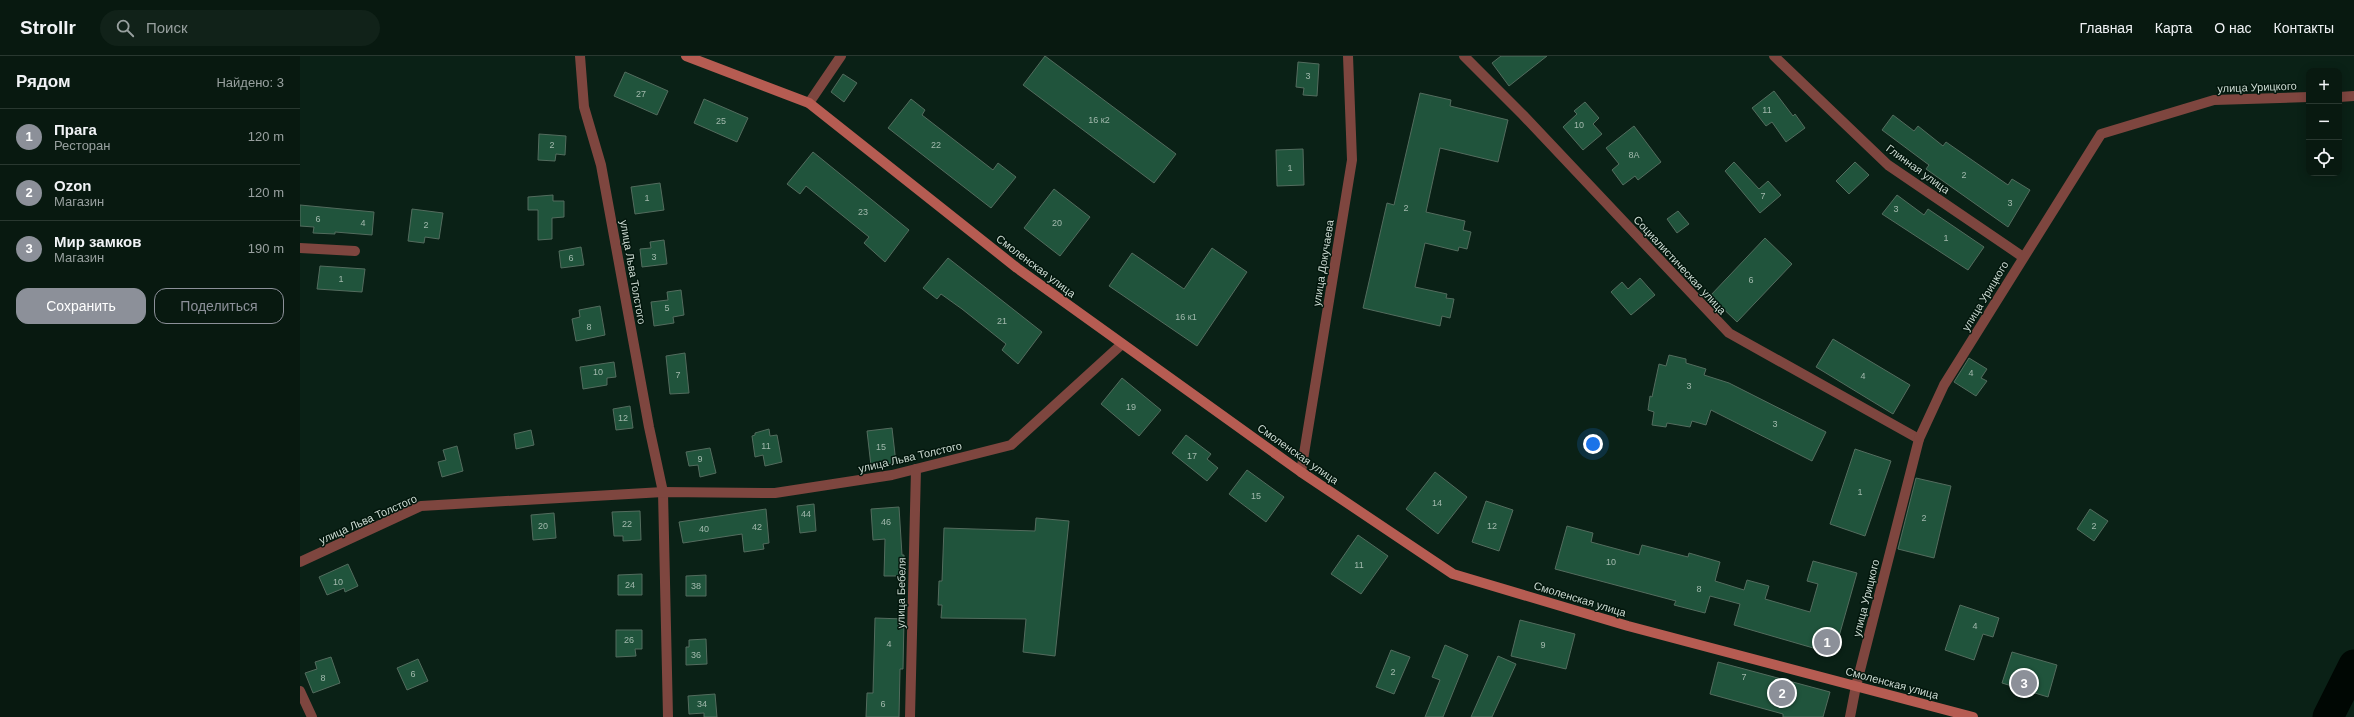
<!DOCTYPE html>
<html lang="ru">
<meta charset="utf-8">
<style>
:root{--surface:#081910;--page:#112219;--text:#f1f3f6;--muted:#98a09f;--line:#293830;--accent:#8c9099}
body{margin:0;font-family:Helvetica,sans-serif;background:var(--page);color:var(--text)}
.controls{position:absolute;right:12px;top:12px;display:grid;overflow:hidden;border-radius:8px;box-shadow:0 2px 10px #0003}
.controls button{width:36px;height:36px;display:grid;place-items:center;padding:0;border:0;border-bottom:1px solid var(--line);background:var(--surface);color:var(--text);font:20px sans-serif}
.you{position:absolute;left:1293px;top:388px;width:14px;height:14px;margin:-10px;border:3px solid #fff;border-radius:50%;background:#1a73e8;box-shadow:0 0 0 6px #1a73e833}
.badge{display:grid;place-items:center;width:26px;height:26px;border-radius:50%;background:var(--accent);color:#fff;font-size:13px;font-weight:700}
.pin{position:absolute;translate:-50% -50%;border:2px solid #fff;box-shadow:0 1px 4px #0006}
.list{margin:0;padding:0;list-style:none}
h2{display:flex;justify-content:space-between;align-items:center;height:52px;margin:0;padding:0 16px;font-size:17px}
h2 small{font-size:13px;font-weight:400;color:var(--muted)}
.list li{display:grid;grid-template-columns:26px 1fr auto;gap:12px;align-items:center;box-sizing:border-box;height:56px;padding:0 16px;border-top:1px solid var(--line)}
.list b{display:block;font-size:15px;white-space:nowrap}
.list p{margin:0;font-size:13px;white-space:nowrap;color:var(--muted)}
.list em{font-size:13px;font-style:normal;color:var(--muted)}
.actions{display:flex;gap:8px;padding:12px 16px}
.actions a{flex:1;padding:9px 0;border:1px solid var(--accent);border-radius:12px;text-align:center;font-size:14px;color:var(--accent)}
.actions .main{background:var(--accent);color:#fff}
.icon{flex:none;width:22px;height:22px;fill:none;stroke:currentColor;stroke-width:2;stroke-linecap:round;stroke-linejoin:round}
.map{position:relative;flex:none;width:2054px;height:661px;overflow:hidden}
header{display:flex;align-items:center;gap:24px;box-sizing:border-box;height:56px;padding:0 20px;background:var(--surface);border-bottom:1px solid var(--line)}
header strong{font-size:19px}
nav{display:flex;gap:22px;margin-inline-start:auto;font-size:14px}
.search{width:280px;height:36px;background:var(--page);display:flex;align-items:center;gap:10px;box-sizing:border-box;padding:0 14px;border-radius:22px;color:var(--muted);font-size:15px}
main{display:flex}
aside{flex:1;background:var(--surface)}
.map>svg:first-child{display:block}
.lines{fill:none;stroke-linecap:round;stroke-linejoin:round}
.river{stroke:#000703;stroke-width:31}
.building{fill:#20543c;stroke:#536c5e}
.street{stroke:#7e463f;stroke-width:10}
.secondary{stroke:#b65c52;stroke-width:10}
.labels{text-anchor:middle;stroke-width:3;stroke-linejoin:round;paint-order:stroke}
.number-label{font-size:9px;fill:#a2b9ad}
.street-label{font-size:11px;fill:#cddbd3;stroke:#03170d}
</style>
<header>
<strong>Strollr</strong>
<div class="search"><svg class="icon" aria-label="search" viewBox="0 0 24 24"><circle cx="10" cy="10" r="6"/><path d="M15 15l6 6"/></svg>Поиск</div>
<nav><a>Главная</a><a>Карта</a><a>О нас</a><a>Контакты</a></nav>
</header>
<main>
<aside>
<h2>Рядом<small>Найдено: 3</small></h2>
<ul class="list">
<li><span class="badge">1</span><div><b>Прага</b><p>Ресторан</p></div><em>120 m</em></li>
<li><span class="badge">2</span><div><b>Ozon</b><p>Магазин</p></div><em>120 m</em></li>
<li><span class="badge">3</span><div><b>Мир замков</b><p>Магазин</p></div><em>190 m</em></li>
</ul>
<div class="actions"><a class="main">Сохранить</a><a>Поделиться</a></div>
</aside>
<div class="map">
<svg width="2054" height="661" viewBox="0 0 2054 661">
<rect width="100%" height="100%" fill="#0a2116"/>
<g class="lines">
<polyline class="river" points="2028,661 2054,609"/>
</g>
<g class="building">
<polygon points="745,0 876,98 854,127 723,29"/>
<polygon points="1201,0 1247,0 1209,30 1192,7"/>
<polygon points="998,6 1019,8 1017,40 1003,39 1004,32 996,31"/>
<polygon points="325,16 368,35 357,59 314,40"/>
<polygon points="543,18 557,27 544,46 531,36"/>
<polygon points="1474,35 1493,60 1495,58 1505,72 1486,86 1472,66 1466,70 1452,52"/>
<polygon points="1120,37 1151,44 1150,50 1208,64 1198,106 1140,92 1126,156 1165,165 1163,174 1171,176 1167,193 1159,191 1158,195 1125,187 1115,231 1147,238 1146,242 1154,243 1150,262 1142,260 1140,270 1063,252 1087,147 1094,149"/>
<polygon points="404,43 448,62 437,86 394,67"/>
<polygon points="611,43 625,54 622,59 693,114 698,107 716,121 691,152 588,72"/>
<polygon points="1285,46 1299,62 1293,68 1302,78 1283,94 1263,71 1277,58 1274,55"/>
<polygon points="1593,59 1614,75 1618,70 1643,90 1646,86 1708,129 1712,123 1730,134 1708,171 1626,113 1629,109 1582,74"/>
<polygon points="1334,70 1361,106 1338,124 1335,120 1323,129 1312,114 1319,108 1306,92"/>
<polygon points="239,78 266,80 265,99 256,98 255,105 238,104"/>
<polygon points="1003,93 1004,129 977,130 976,94"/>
<polygon points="513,96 609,174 585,206 564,187 569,181 506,130 500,138 487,128"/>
<polygon points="1434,106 1459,133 1468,125 1481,139 1460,157 1425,115"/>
<polygon points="1555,106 1569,119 1549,138 1536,125"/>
<polygon points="360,127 364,154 335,158 331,131"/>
<polygon points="754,133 790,161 760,200 724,172"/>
<polygon points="253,139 253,145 264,145 264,161 252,162 252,183 238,184 238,154 228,154 228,141"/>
<polygon points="1597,139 1624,159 1628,153 1684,191 1668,214 1582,158"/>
<polygon points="0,149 74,156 72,179 35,176 35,178 13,177 14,171 0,170"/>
<polygon points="112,153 143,157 139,183 125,181 124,187 108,185"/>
<polygon points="1378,155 1389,168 1377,177 1367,163"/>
<polygon points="1465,182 1492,208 1437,266 1410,240"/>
<polygon points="364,184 367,208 342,211 340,193 351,192 350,186"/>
<polygon points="281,191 284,209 261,212 259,195"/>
<polygon points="912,192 947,216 897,290 809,230 832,197 884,233"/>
<polygon points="648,202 742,276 718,308 702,294 706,288 662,253 641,238 637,243 623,232"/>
<polygon points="20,210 65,213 62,236 17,233"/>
<polygon points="1340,222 1355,239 1331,259 1311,236 1322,226 1328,233"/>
<polygon points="381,234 384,259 373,261 374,267 354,270 351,246 368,244 367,236"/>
<polygon points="300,250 305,279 276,285 272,263 280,261 279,254"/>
<polygon points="1533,283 1610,329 1593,358 1516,311"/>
<polygon points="385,297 389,337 370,338 366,300"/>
<polygon points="1369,299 1386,303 1386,307 1406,313 1404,319 1429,327 1526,376 1512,405 1411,354 1406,369 1392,365 1390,371 1367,367 1366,371 1352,369 1354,356 1348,354 1350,340 1352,341 1359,308 1366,310"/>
<polygon points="1669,302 1687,313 1681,322 1687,325 1676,340 1654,326"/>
<polygon points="314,306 316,321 307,322 307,329 283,333 280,311"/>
<polygon points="822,322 861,354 839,380 801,348"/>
<polygon points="330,350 333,372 316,374 313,353"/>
<polygon points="592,372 596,407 571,410 567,375"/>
<polygon points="469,373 470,380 477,379 482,406 465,410 463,399 455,401 452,380 455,379 455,377"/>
<polygon points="231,374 234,389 216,393 214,378"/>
<polygon points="886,379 911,398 907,403 918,412 907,425 872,397"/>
<polygon points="157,390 163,415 142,421 138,406 146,404 143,394"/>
<polygon points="410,392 416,417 400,421 398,409 389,410 386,396"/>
<polygon points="1555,393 1591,405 1565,480 1530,468"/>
<polygon points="947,414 984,441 966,466 929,438"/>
<polygon points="1135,416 1167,441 1138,478 1106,453"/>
<polygon points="1616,422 1651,430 1634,502 1598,493"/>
<polygon points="1186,445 1213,454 1199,495 1172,486"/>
<polygon points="514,448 516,475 500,477 497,450"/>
<polygon points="599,451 602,499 604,499 604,520 584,520 585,483 573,484 571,453"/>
<polygon points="466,453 469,487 463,488 464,493 444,496 442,478 383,487 379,466"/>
<polygon points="1790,453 1808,465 1794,485 1777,473"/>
<polygon points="340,455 341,484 323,485 323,480 314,480 312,456"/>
<polygon points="254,457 256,482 233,484 231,459"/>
<polygon points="736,462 769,465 755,600 723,596 726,563 641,562 642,549 638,549 639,525 642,525 644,472 735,475"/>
<polygon points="1267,470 1293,477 1291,486 1339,499 1342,489 1388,501 1389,497 1420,506 1415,525 1444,534 1447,524 1469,530 1465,543 1510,556 1518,528 1507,525 1513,505 1557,517 1534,598 1434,569 1440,548 1410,540 1405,557 1374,549 1376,545 1255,513"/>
<polygon points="1058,479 1088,500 1061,538 1031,518"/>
<polygon points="48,508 58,530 45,536 44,532 27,539 19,521"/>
<polygon points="342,518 342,539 318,539 318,519"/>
<polygon points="406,519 406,540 386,540 386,520"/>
<polygon points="1660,549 1699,562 1693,581 1683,578 1674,604 1645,594"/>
<polygon points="575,562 604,563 603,613 600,613 599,661 566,661 567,637 573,637"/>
<polygon points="1220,564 1275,578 1266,613 1211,600"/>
<polygon points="316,574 342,574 342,593 335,593 336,600 316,601"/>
<polygon points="406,583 407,608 386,609 386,591 389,591 389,584"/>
<polygon points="1145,589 1168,599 1143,661 1125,661 1140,624 1132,621"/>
<polygon points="1091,594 1110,601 1094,638 1076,631"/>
<polygon points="1712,596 1757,609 1748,641 1702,627"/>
<polygon points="1198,600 1216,608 1192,661 1171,661"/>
<polygon points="31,601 40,627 13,637 5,617 17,613 15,606"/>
<polygon points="118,603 128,625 107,634 97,612"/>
<polygon points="1418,606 1530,636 1523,661 1483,661 1483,658 1410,638"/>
<polygon points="415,638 417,661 404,661 404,657 389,658 388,640"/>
</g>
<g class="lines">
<g class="street">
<polyline points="280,0 284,51 301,109 349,371 363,436 368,661"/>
<polyline points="1164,0 1223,59 1429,277 1619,383"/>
<polyline points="1474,0 1588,109 1723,201"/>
<polyline points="2039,41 2054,40"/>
<polyline points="509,47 541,0"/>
<polyline points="0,192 55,195"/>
<polyline points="1001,416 1052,104 1048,0"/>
<polyline points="0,506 121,450 363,436 475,437 592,419 711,389 822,288"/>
<polyline points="0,635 12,661"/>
<polyline points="610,661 616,413"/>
<polyline points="1550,661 1556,630 1619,383 1644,329 1801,78 1914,44 2009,41"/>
</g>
<polyline class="secondary" points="386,0 509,47 717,212 1001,416 1153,518 1328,570 1673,661"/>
</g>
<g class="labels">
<g class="number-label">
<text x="1008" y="23">3</text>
<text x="341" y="41">27</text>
<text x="1467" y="57">11</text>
<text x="799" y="67">16 к2</text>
<text x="421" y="68">25</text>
<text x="1279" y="72">10</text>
<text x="252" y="92">2</text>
<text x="636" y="92">22</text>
<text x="1334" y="102">8А</text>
<text x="990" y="115">1</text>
<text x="1664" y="122">2</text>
<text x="1463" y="143">7</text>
<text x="347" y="145">1</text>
<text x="1710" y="150">3</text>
<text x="1106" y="155">2</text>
<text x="1596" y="156">3</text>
<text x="563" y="159">23</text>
<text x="18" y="166">6</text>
<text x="63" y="170">4</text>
<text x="757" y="170">20</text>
<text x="126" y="172">2</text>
<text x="1646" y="185">1</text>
<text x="354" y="204">3</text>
<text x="271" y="205">6</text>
<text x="41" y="226">1</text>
<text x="1451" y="227">6</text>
<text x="367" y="255">5</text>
<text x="886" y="264">16 к1</text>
<text x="702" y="268">21</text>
<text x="289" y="274">8</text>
<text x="298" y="319">10</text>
<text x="1671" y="320">4</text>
<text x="378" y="322">7</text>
<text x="1563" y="323">4</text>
<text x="1389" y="333">3</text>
<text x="831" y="354">19</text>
<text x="323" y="365">12</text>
<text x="1475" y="371">3</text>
<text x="466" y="393">11</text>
<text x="581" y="394">15</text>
<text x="892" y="403">17</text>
<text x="400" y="406">9</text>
<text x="1560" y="439">1</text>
<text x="956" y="443">15</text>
<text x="1137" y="450">14</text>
<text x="506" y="461">44</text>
<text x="1624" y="465">2</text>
<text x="586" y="469">46</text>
<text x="327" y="471">22</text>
<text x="243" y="473">20</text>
<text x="1192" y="473">12</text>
<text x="1794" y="473">2</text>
<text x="457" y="474">42</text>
<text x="404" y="476">40</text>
<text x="1311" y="509">10</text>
<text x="1059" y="512">11</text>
<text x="38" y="529">10</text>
<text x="330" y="532">24</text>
<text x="396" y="533">38</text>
<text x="1399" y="536">8</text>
<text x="1675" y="573">4</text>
<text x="329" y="587">26</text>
<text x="589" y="591">4</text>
<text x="1243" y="592">9</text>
<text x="396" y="602">36</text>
<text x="1093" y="619">2</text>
<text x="113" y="621">6</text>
<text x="1444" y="624">7</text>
<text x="23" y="625">8</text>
<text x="402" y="651">34</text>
<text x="583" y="651">6</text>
</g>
<g class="street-label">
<text transform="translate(1957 31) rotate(-2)" y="4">улица Урицкого</text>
<text transform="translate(1618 113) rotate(36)" y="4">Глинная улица</text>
<text transform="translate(1023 207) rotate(-81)" y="4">улица Докучаева</text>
<text transform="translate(1380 209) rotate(47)" y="4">Социалистическая улица</text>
<text transform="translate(736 210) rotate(37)" y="4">Смоленская улица</text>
<text transform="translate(333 216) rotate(80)" y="4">улица Льва Толстого</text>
<text transform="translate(1685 240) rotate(-59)" y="4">улица Урицкого</text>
<text transform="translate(998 398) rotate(35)" y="4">Смоленская улица</text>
<text transform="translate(610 401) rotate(-13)" y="4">улица Льва Толстого</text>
<text transform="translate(68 463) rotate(-24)" y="4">улица Льва Толстого</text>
<text transform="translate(601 537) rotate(-89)" y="4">улица Бебеля</text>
<text transform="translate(1566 542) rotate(-76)" y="4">улица Урицкого</text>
<text transform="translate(1280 543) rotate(17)" y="4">Смоленская улица</text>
<text transform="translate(1592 627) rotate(15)" y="4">Смоленская улица</text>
</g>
</g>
</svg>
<div class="controls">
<button>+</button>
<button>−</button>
<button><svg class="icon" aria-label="locate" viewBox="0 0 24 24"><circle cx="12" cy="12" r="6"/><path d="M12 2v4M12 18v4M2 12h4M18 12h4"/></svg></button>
</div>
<div class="you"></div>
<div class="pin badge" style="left:1527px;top:586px">1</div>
<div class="pin badge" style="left:1482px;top:637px">2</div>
<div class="pin badge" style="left:1724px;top:627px">3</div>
</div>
</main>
